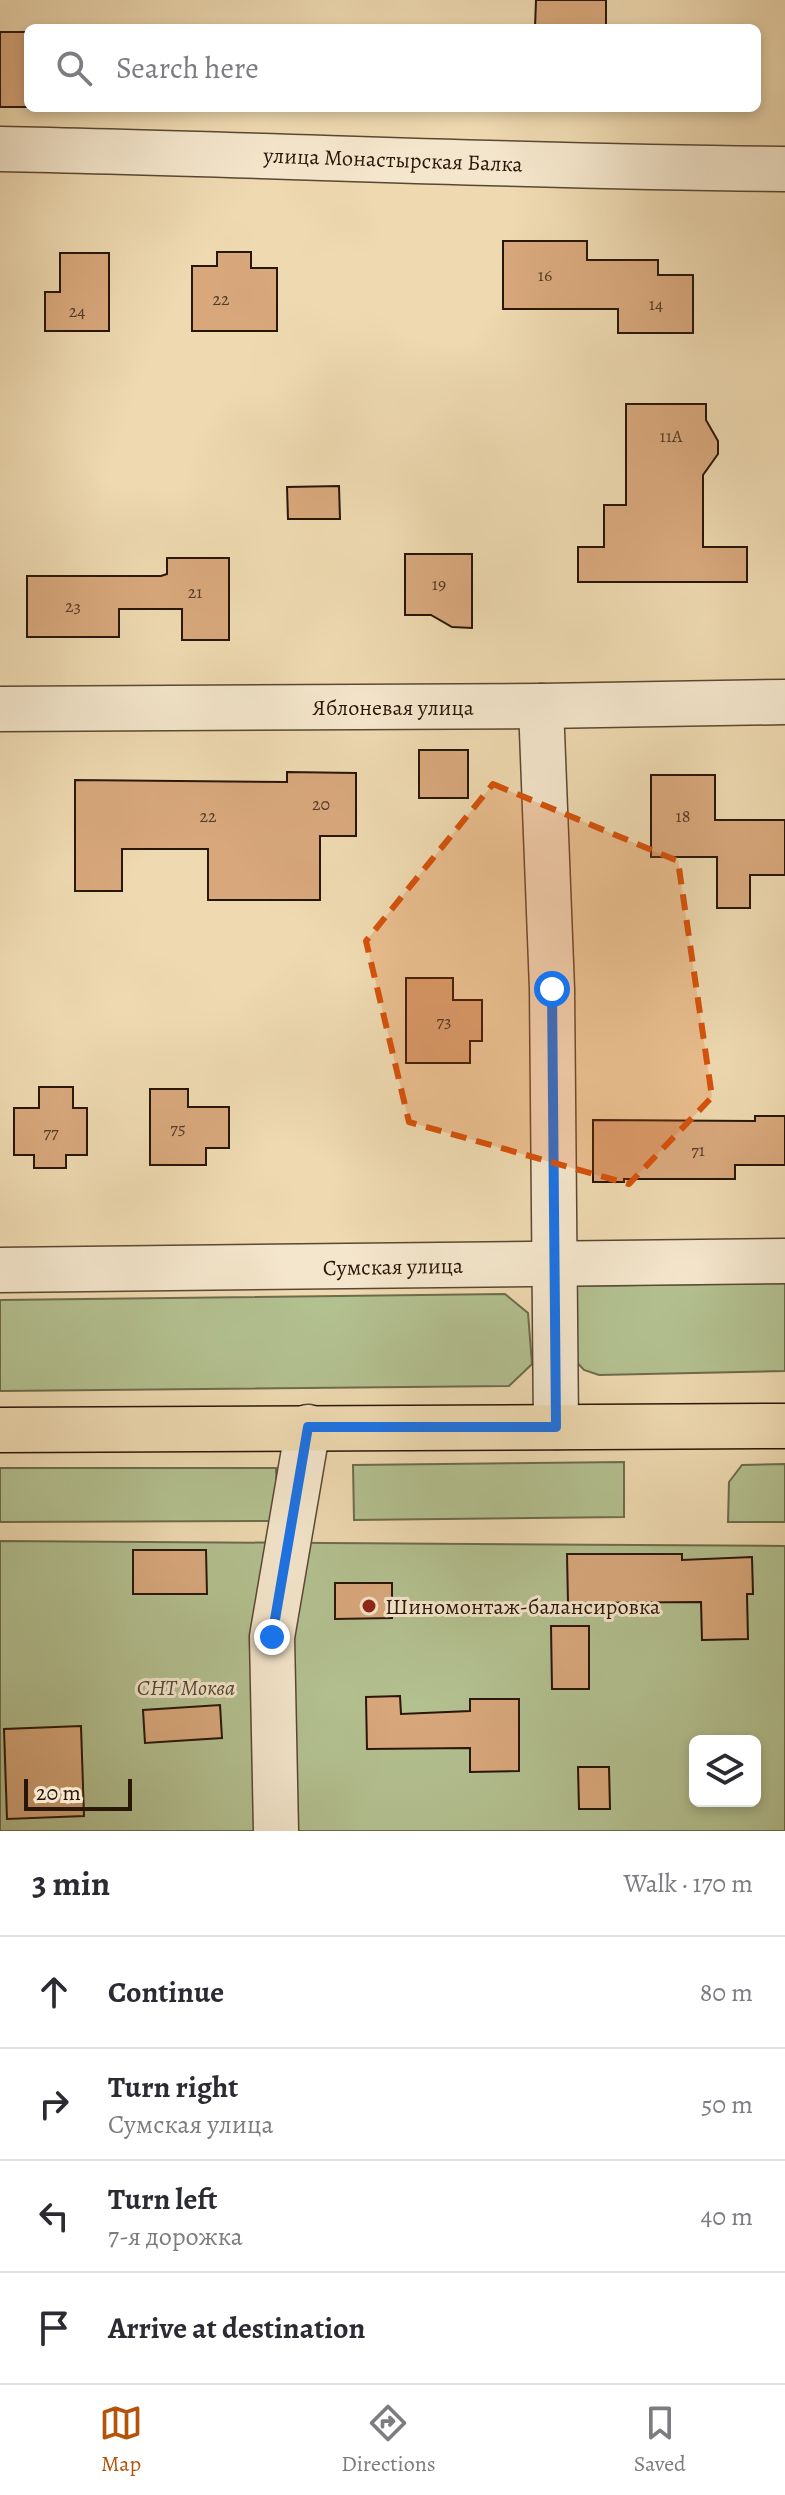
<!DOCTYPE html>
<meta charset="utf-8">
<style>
:root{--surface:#fff;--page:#f2f2f3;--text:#2b2b33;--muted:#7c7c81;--line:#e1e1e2;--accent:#b45309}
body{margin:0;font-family:Alegreya,serif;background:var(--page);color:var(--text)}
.controls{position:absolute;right:24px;bottom:24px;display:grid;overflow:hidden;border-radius:12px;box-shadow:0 4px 12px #0003}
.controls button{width:72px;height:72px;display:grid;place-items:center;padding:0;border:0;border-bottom:2px solid var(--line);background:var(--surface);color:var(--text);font:40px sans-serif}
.scale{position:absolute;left:24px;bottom:20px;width:108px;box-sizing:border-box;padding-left:8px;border:4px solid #281609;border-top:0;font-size:22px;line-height:28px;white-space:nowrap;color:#281609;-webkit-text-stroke:6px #f4e6cc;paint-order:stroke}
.stop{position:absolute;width:24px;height:24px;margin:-18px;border:6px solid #1a73e8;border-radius:50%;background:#fff}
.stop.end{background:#1a73e8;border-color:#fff;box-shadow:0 2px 8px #0008}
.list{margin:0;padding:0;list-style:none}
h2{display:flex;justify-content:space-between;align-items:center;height:104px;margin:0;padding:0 32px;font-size:34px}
h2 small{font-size:26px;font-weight:400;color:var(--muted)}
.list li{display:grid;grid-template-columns:52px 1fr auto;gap:24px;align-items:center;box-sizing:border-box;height:112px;padding:0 32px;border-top:2px solid var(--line)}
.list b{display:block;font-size:30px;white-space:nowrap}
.list p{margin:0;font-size:26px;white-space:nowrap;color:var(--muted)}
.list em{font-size:26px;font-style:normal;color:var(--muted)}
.icon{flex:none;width:44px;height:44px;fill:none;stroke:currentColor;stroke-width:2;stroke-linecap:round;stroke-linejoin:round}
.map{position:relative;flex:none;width:785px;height:1831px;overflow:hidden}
.search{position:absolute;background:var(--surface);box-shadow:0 4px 12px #0003;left:24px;right:24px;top:24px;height:88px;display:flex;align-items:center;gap:20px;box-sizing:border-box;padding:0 28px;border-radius:12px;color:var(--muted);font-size:30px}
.sheet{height:552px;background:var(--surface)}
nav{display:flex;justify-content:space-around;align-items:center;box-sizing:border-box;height:112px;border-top:2px solid var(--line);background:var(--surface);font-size:22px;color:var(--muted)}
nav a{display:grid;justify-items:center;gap:4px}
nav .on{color:var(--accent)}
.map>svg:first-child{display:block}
.green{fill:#b3c090;stroke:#6e6b4c;stroke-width:2;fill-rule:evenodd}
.building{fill:#d8a87c;stroke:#281609;stroke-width:2}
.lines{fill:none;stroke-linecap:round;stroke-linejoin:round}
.minor-casing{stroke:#5a4733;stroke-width:47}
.major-casing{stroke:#281609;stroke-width:47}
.minor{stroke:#f4e6cc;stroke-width:44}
.major{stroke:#eed9b0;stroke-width:44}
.route{stroke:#1a73e8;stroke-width:10}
.marked{fill:#d5520c;fill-opacity:0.2;stroke:#d5520c;stroke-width:6;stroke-dasharray:16 10;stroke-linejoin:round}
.poi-dot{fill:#8f2418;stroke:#f4e6cc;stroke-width:3}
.labels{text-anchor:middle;stroke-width:6;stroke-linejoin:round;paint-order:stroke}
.number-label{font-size:18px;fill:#543a26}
.street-label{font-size:22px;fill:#281609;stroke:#f4e6cc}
.poi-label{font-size:22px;fill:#281609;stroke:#f4e6cc;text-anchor:start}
.park-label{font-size:22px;font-style:italic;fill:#524932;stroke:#f4e6cc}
</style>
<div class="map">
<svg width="785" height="1831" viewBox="0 0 785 1831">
<rect width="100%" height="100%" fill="#eed9b0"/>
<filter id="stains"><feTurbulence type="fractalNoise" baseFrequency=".0025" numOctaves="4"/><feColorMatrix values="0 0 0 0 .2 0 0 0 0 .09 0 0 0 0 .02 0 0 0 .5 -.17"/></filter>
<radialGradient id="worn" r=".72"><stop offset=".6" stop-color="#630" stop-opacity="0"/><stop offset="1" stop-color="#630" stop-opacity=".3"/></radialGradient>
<g class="green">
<polygon points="785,1283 785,1371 599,1375 584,1370 573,1358 571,1286"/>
<polygon points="505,1294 528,1313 532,1364 509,1386 0,1391 0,1300"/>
<polygon points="624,1462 624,1517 354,1520 353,1465"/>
<polygon points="785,1464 785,1522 728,1522 729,1482 742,1465"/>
<polygon points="0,1468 276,1468 278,1521 0,1522"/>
<path d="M0 1541 785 1546V1831H0ZM695 1741H755V1801H695Z"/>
</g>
<g class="building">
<polygon points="536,0 606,0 606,28 535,28"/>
<rect x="0" y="32" width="28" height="75"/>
<polygon points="503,241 587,241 587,260 658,260 658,275 693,275 693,333 618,333 618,309 503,309"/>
<polygon points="217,252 251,252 251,268 277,268 277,331 192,331 192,266 217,266"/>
<polygon points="60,253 109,253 109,331 45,331 45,292 60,292"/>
<polygon points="626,404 706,404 706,420 718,441 718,454 703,475 703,547 747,547 747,582 578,582 578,547 604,547 604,505 626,505"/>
<polygon points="339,486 340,519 288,519 287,487"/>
<polygon points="405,554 472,554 472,628 452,627 431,615 405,615"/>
<polygon points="167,558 229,558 229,640 182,640 182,609 119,609 119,637 27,637 27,576 161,576 167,574"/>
<rect x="419" y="750" width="49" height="48"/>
<polygon points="287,772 356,773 356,836 320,836 320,900 208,900 208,849 122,849 122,891 75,891 75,780 287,782"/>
<polygon points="651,775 715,775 715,820 785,820 785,875 750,875 750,908 717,908 717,857 651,857"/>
<polygon points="406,978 453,978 453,1000 482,1000 482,1041 470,1041 470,1063 406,1063"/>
<polygon points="39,1087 73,1087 73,1108 87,1108 87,1155 66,1155 66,1168 34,1168 34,1155 14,1155 14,1108 39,1108"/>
<polygon points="150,1089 188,1089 188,1107 229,1107 229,1148 206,1148 206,1165 150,1165"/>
<polygon points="755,1116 785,1116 785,1165 735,1165 735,1179 624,1179 624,1182 593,1182 593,1120 755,1121"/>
<polygon points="133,1550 206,1550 207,1594 133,1594"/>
<polygon points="567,1554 682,1554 682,1560 752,1557 753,1594 747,1594 748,1639 702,1640 701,1602 568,1603"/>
<polygon points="335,1583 392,1583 392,1618 335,1619"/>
<polygon points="551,1626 589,1626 589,1689 552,1689"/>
<polygon points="400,1696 401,1714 470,1711 470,1699 519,1699 519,1771 470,1772 470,1748 367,1749 366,1697"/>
<polygon points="220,1705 222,1738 145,1743 143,1710"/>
<polygon points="81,1726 84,1816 7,1819 4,1729"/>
<polygon points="578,1767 609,1767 610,1809 579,1809"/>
</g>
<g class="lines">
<g class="minor-casing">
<g id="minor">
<path d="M0 149C262 154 523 167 785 169"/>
<polyline points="541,706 552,989 556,1427"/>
<polyline points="0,709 541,706 785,702"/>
<polyline points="0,1270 785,1261"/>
<polyline points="276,1831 272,1637 308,1427"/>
</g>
</g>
<g class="major-casing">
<polyline id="major" points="0,1430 785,1426"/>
</g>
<use href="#minor" class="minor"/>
<use href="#major" class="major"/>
</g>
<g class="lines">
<polyline class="route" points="272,1637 308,1427 556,1427 552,989"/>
</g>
<path class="marked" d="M493 784 678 861 712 1097 629 1184 409 1122 366 941Z"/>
<circle class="poi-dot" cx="369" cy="1606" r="8"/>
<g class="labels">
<g class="number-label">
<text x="545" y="281">16</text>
<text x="221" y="305">22</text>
<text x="656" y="310">14</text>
<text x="77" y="317">24</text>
<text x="671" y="442">11А</text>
<text x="439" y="590">19</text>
<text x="195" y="598">21</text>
<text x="73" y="612">23</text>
<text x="321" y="810">20</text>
<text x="208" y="822">22</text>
<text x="683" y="822">18</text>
<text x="444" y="1027">73</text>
<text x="178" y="1134">75</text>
<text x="51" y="1138">77</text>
<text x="698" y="1156">71</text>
</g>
<g class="street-label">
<text transform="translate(393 159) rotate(2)" y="8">улица Монастырская Балка</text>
<text x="393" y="715">Яблоневая улица</text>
<text transform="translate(393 1266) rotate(-1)" y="8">Сумская улица</text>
</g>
<g class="poi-label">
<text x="385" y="1614">Шиномонтаж-балансировка</text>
</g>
<g class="park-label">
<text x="186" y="1695">СНТ Моква</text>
</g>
</g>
<rect width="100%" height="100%" filter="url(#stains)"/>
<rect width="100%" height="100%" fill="url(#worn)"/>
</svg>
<div class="controls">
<button><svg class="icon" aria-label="layers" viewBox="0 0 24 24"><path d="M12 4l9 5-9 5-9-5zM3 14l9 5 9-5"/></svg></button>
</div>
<div class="scale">20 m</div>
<div class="stop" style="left:552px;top:989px"></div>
<div class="stop end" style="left:272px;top:1637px"></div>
<div class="search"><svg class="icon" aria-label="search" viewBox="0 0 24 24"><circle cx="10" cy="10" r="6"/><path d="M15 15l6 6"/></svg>Search here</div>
</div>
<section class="sheet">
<h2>3 min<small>Walk · 170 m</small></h2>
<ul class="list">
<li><svg class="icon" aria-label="ahead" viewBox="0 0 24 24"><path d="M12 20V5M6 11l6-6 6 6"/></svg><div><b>Continue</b></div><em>80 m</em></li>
<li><svg class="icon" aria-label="right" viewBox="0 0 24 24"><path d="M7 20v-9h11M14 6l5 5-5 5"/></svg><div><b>Turn right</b><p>Сумская улица</p></div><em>50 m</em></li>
<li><svg class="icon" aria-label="left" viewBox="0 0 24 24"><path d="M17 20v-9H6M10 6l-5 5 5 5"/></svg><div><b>Turn left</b><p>7-я дорожка</p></div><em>40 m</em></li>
<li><svg class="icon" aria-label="arrive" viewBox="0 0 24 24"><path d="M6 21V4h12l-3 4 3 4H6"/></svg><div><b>Arrive at destination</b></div></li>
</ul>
</section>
<nav>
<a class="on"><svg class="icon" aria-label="map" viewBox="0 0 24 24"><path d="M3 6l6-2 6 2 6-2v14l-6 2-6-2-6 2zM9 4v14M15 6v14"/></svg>Map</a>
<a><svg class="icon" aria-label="directions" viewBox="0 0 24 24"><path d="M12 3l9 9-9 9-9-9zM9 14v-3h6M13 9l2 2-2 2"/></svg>Directions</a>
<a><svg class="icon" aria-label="saved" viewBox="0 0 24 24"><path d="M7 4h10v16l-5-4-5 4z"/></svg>Saved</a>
</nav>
